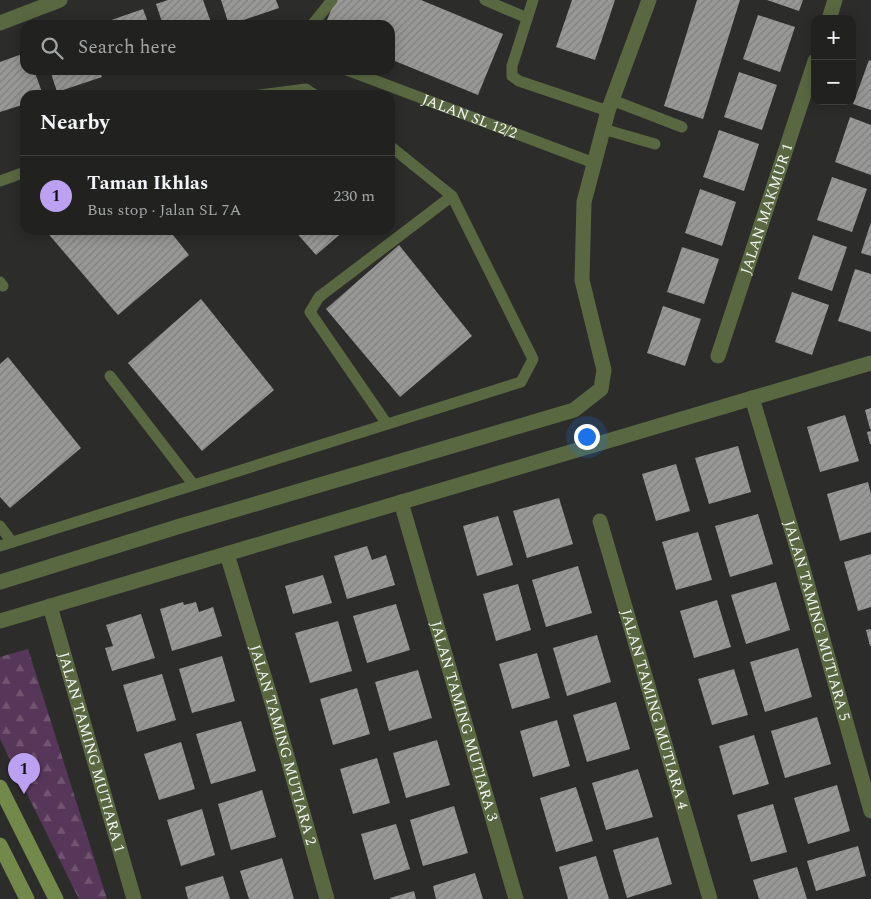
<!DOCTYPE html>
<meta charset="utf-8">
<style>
:root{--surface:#212220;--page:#292a29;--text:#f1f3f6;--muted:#a2a4a5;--line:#3e3f3e;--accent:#bca0f2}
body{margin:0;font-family:Spectral,serif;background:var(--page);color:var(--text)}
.controls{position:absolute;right:15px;top:15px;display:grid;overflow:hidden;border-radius:10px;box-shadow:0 2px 12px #0003}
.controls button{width:45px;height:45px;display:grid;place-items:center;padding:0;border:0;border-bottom:1px solid var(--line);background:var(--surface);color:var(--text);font:25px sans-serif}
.you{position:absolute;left:586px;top:436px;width:18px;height:18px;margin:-12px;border:4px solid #fff;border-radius:50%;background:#1a73e8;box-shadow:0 0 0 8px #1a73e833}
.badge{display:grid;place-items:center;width:32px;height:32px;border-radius:50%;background:var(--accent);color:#111;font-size:16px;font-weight:700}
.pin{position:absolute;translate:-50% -41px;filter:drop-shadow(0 1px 2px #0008)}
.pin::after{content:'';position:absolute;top:26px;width:18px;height:15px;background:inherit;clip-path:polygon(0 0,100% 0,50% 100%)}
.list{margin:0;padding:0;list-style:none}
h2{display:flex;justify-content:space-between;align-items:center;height:65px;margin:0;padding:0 20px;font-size:21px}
h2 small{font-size:16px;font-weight:400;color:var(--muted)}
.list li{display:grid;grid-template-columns:32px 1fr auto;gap:15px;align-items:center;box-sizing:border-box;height:80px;padding:0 20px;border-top:1px solid var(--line)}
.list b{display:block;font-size:19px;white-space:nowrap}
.list p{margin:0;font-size:16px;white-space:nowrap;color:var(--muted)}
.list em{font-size:16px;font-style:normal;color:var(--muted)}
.icon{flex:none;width:28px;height:28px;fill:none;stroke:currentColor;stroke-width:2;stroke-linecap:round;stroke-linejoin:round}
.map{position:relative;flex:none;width:871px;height:899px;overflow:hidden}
.search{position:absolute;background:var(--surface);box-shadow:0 2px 12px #0003;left:20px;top:20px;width:375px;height:55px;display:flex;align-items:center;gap:12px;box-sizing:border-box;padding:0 18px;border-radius:15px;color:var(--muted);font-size:19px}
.panel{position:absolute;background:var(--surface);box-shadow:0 2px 12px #0003;left:20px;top:90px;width:375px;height:145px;border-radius:15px}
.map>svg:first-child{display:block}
.forest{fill:url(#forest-firs)}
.building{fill:url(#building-hatch)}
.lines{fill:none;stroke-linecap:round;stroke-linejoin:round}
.lane{stroke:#5a6841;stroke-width:11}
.street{stroke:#5a6841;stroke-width:15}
.secondary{stroke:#738949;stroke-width:15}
.labels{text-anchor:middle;stroke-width:5;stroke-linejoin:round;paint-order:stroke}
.street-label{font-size:15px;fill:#f4f5f3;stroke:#151514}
</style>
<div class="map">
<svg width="871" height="899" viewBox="0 0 871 899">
<defs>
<pattern id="forest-firs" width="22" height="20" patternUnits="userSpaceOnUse" patternTransform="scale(1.25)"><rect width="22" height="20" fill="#573759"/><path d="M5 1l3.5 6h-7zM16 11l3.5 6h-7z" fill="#705571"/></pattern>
<pattern id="building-hatch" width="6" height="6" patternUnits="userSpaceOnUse" patternTransform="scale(1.25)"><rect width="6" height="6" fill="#989996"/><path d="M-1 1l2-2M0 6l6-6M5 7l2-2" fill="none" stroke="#80817f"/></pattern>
</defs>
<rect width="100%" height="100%" fill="#2c2d2b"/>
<polygon class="forest" points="28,649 107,899 79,899 0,739 0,657"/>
<g class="building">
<polygon points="168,0 203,0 212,25 163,25 156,4"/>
<polygon points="221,0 276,0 279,8 229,25"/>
<polygon points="335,0 421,0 503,34 478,95 390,59 390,25 325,25"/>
<polygon points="572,0 615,0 595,60 556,47"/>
<polygon points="697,0 740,0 703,119 664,106"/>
<polygon points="767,0 803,0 799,11"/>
<polygon points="143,9 149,25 97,25"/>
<polygon points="758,15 795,27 780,72 743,59"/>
<polygon points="25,53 25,70 34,70 43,95 25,95 25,104 0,112 0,62"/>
<polygon points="869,60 871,61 871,110 853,104"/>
<polygon points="50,70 99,70 102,77 57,92"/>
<polygon points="739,72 777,85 762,130 724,117"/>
<polygon points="850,117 871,125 871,175 835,162"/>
<polygon points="719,130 759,144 744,191 703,177"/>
<polygon points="832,177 867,189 852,232 817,220"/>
<polygon points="700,189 736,202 722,246 685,233"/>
<polygon points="871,222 871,256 861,253"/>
<polygon points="45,230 169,230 189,255 118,315"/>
<polygon points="294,230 345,230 316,255"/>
<polygon points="813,235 847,247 832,291 798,279"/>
<polygon points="399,245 472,336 400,397 326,309"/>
<polygon points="682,247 719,259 704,304 667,292"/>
<polygon points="855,269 871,274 871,332 838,321"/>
<polygon points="792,292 829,305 812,355 775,342"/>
<polygon points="201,299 274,390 202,451 128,363"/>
<polygon points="663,306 701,319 685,366 647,353"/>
<polygon points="8,357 81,448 10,508 0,497 0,364"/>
<polygon points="871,408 871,429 870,429 865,410"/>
<polygon points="845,415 859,461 820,472 807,427"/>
<polygon points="871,431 871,444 870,444 867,432"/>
<polygon points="738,446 751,492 709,504 695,458"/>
<polygon points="676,464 690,511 656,521 642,474"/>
<polygon points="868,482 871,494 871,532 840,541 827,494"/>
<polygon points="559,498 573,544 527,558 513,511"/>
<polygon points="758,514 773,564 730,577 715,526"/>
<polygon points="498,516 513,565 477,576 463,526"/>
<polygon points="698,532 712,580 676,590 662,542"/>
<polygon points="367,546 372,560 386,555 395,585 347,599 334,556"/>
<polygon points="871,554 871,607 858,611 844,562"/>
<polygon points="578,566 592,613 546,627 532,580"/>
<polygon points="323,575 332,603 293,614 285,586"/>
<polygon points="776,582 790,630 746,644 731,595"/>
<polygon points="518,584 531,630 496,641 483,594"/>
<polygon points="717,600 731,647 694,658 680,611"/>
<polygon points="183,602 184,605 196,602 199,612 213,607 222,636 172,651 160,609"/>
<polygon points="396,604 410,650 367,663 353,616"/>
<polygon points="141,614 155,658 112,671 105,648 113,646 106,625"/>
<polygon points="338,621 352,671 310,683 295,633"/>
<polygon points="871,629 871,646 870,646 866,630"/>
<polygon points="597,635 611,682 567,696 553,648"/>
<polygon points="798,648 812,697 765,712 750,662"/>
<polygon points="537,653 550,698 512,709 499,664"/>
<polygon points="222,656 235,701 192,713 179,669"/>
<polygon points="734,669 748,715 712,725 698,679"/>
<polygon points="418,670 432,718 389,731 375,682"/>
<polygon points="162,674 176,720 137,732 123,685"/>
<polygon points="357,688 370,734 333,745 320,699"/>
<polygon points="616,702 630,749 587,762 573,715"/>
<polygon points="817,717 831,764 785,778 771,731"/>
<polygon points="557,720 570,766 533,777 520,731"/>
<polygon points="241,721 256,771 211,784 196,734"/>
<polygon points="754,735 769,784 733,795 719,746"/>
<polygon points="437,740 450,785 406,798 393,753"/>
<polygon points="181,742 195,789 159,800 144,754"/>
<polygon points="377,758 390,803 353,814 340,769"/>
<polygon points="638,769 653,817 606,830 592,783"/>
<polygon points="837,785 850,831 808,844 794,798"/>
<polygon points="576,787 593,841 556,852 540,798"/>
<polygon points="262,790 276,837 231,850 218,804"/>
<polygon points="773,804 787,852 751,862 737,815"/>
<polygon points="454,806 468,853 423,866 410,820"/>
<polygon points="202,809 215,855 181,866 167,820"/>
<polygon points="396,824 410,869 374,880 361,834"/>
<polygon points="658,837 672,884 627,898 613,850"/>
<polygon points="858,846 866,876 816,891 807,861"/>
<polygon points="596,856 609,899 568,899 559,867"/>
<polygon points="282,858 294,899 249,899 240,871"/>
<polygon points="797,867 807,899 759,899 753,880"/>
<polygon points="475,873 483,899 436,899 433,886"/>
<polygon points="223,876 230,899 188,899 185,887"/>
<polygon points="414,891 416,899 390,899 390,898"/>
</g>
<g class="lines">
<g class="lane">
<polyline points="485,0 527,18"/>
<polyline points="533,0 512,66 512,76 519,81 608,111"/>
<polyline points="312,25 332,0"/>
<path id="s1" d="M347 70 594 163"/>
<polyline points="260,95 306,89 315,95"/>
<polyline points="612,100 682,127"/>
<polyline points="603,129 655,144"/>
<polyline points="0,181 25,172"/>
<polyline points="0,282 3,286"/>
<polyline points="110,376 193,484"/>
<polyline points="387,424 310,312 319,297 452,196"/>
<polyline points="0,526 12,542"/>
<polyline points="0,546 521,382 533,359 452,196 390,146"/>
</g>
<g class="street">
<polyline points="829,19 835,0"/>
<polyline points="0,23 60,0"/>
<path id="s2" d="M718 356 815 61"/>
<path id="s3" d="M752 398 800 558 871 811"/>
<path id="s4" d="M401 502 516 899"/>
<path id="s5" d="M600 521 710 899"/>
<path id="s6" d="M227 554 271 699 327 899"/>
<polyline points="0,582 177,527 574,410 601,389 604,370 582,280 584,202 608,111 649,0"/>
<path id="s7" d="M50 606 134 899"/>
<polyline points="0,621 871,363"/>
</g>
<g class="secondary">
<polyline points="0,787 56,899"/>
<polyline points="0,845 27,899"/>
</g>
</g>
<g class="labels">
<g class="street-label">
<text dy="5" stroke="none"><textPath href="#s1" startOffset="131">JALAN SL 12/2</textPath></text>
<text dy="5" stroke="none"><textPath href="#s2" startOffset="155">JALAN MAKMUR 1</textPath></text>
<text dy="5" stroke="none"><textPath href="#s3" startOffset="232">JALAN TAMING MUTIARA 5</textPath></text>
<text dy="5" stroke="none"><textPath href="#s5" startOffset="196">JALAN TAMING MUTIARA 4</textPath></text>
<text dy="5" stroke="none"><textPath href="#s4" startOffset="228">JALAN TAMING MUTIARA 3</textPath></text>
<text dy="5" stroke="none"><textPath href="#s6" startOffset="199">JALAN TAMING MUTIARA 2</textPath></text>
<text dy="5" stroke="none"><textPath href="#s7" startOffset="152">JALAN TAMING MUTIARA 1</textPath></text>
</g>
</g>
</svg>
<div class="controls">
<button>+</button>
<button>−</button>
</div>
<div class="you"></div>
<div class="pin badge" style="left:24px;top:794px">1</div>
<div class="search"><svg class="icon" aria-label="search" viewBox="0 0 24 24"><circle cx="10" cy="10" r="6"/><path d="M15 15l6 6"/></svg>Search here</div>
<section class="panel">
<h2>Nearby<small></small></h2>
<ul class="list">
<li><span class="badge">1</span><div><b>Taman Ikhlas</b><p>Bus stop · Jalan SL 7A</p></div><em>230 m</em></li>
</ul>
</section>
</div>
